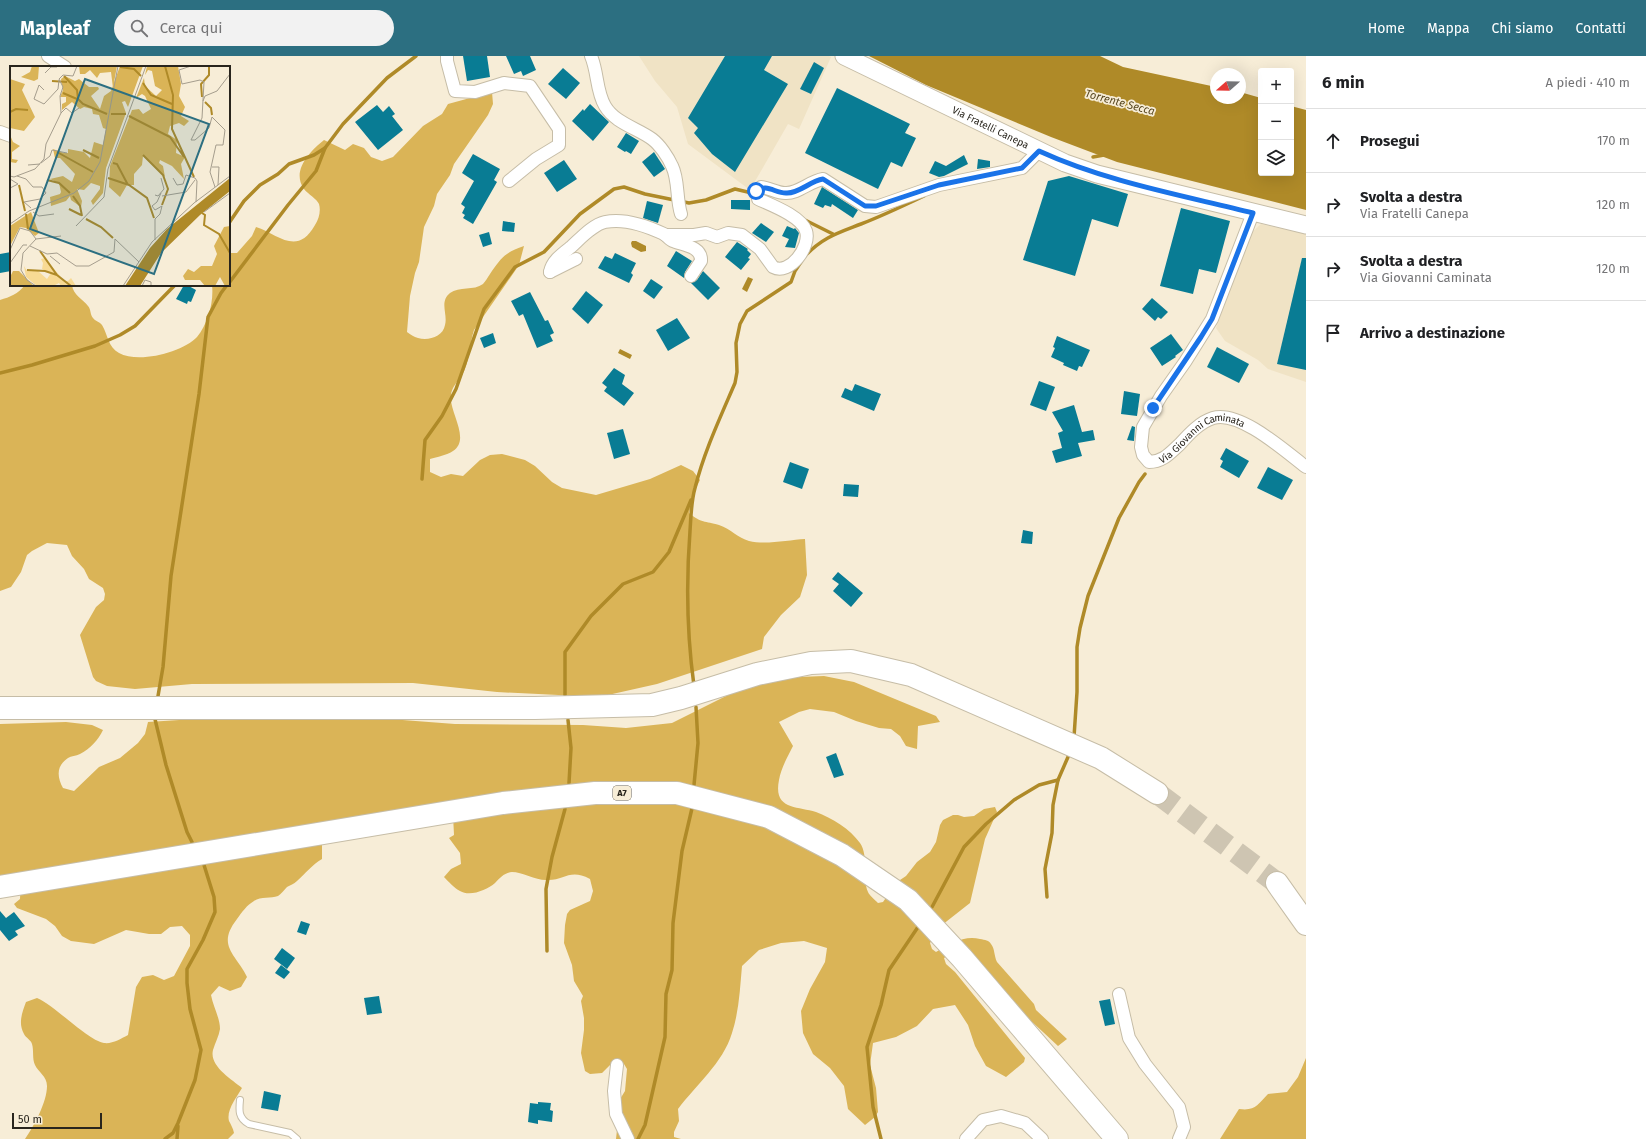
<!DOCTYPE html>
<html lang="it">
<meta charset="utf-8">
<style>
:root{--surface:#fff;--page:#f2f2f2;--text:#202124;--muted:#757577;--line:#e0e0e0;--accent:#2c6f81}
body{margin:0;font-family:"Fira Sans",sans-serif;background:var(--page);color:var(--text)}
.controls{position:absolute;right:12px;top:12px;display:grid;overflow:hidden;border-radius:4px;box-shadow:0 4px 16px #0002}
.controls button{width:36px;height:36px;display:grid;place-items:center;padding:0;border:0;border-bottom:1px solid var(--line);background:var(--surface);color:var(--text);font:20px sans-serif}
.compass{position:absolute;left:1210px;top:12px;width:36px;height:36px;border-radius:50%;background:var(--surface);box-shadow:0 4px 16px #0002;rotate:250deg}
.scale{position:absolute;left:12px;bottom:10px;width:90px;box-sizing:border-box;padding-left:4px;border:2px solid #29251d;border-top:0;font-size:11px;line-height:14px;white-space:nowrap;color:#29251d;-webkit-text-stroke:3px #f7edd7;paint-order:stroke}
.stop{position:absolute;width:12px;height:12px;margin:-9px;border:3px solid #1a73e8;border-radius:50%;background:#fff}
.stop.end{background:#1a73e8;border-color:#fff;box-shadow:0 1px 4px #0008}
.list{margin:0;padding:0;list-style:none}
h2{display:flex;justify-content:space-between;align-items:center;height:52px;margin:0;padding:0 16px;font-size:17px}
h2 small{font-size:13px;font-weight:400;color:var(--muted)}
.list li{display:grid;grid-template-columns:26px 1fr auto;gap:12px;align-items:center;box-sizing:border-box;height:64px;padding:0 16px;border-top:1px solid var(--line)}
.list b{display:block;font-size:15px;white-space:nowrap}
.list p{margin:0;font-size:13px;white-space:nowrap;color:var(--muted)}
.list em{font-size:13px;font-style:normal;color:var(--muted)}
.icon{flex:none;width:22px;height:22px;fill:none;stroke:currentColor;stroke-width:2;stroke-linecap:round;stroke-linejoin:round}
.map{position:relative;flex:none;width:1306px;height:1083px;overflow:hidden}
header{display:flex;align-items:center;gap:24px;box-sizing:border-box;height:56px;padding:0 20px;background:var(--accent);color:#fff}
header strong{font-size:19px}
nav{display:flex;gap:22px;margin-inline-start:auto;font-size:14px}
.search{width:280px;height:36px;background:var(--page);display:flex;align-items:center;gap:10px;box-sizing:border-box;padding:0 14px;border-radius:22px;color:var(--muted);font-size:15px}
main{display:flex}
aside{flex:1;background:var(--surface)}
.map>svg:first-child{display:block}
.built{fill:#f0e3c5}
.forest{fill:#dab457}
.water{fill:#af8a28}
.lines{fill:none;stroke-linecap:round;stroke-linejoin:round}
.stream{stroke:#af8a28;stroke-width:3.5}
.building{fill:#097c94}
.highway-tunnel{stroke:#cec5b2;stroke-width:22;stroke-dasharray:22 11;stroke-linecap:butt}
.lane-casing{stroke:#c6bda7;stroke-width:8}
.street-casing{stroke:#c6bda7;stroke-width:14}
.secondary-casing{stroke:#c6bda7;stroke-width:19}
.highway-casing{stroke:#c6bda7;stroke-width:24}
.lane{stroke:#fff;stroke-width:6}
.street{stroke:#fff;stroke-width:12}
.secondary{stroke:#fff;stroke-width:17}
.highway{stroke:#fff;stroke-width:22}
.route{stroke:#1a73e8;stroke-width:5}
.labels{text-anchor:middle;stroke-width:3.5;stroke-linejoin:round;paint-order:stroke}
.shield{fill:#f7edd7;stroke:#676155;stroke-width:1}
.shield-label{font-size:9px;font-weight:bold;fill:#29251d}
.street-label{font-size:10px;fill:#29251d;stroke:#f7edd7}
.water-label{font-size:11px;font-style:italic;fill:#584821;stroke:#f7edd7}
.inset-river{fill:none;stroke:#af8a28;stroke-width:2}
.inset-road{fill:none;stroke:#a59d8d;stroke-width:1}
.view{fill:#2c6f81;fill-opacity:0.15;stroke:#2c6f81;stroke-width:2}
.inset-edge{fill:none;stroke:#29251d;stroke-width:2}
</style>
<header>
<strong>Mapleaf</strong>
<div class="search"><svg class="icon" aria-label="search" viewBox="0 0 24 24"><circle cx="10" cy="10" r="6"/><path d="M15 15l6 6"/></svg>Cerca qui</div>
<nav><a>Home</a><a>Mappa</a><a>Chi siamo</a><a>Contatti</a></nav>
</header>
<main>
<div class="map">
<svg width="1306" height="1083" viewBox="0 0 1306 1083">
<rect width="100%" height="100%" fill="#f7edd7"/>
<g class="built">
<polygon points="639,0 829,0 831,1 799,73 788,68 750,134 688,88 677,51 655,25"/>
<polygon points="1261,168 1306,178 1306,326 1268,313 1258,304 1225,285 1216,272 1251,177"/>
</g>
<g class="forest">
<path d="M492 36 493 48 488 59 454 108 450 119 437 138 434 150 424 171 419 206 415 217 410 240 407 276C410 278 414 281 418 282 428 285 443 281 445 269 448 258 439 246 450 237 459 230 474 235 483 228 485 226 488 221 490 218 501 202 505 196 524 190L519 209 474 274C469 289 470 306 462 319 458 326 451 331 451 340 449 356 471 383 453 395 447 399 437 401 430 403V416L441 421 451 418 463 420 480 404 490 399 502 398 525 404 535 410 552 426 562 432 596 439 650 423 681 409 693 415 700 424 695 434 689 457C701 467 705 465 719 469 731 473 738 482 749 485 765 489 789 484 805 483L807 519 800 541 781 559 764 581 762 593 657 628 599 641 497 636 413 627 192 628 135 633 107 630 96 625 93 621 80 579 96 551 104 544 105 538 103 532 89 523 84 513 72 500 67 489 47 487 32 495 27 499 21 516 11 531 0 535V244C10 241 18 238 25 229H72C73 239 83 243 88 250 91 253 90 259 93 262 95 265 100 266 102 269 108 279 108 291 119 297 139 308 183 296 197 281 208 268 214 246 212 229H229V197H237L252 180 256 171C278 178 297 201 315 169 319 163 321 155 319 148 317 143 308 138 304 133 291 115 310 95 324 84L345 94 353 88 364 92 371 101 382 105 393 101 423 70 442 58 448 48Z"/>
<path d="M824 620 854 626 936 660 940 666 918 670 917 693 906 690 900 680 891 673 879 672 856 665 834 656 810 653 799 656 779 666 793 690C788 700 781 712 779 724 773 754 797 750 816 756 832 762 850 773 860 787 869 800 862 822 868 836 869 839 875 844 878 847L883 846 897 826 906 820 917 806 930 796 936 786 940 769 943 764 953 759H958L964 761 974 760 984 753 995 751 997 756 985 783 970 847 942 869 930 887 932 893 936 896C950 888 964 879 980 883 985 884 989 884 991 888 995 893 994 900 997 906L1034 948 1036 954 1067 983 1058 990 1014 949 962 892 944 902 946 908 955 916 1025 1002 1024 1006 1006 1021 986 1010 975 990 968 969 955 949 933 953 917 970 896 981 873 987 870 1009 876 1032 878 1056 875 1061 865 1069 848 1053 844 1030 830 1012 813 998 803 977 801 955 810 933 825 906 827 892 804 885 781 887 759 894 742 910C740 932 739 956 732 977 723 1007 696 1029 678 1053L679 1065 674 1076V1081L681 1083H616L617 1074 614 1053 625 1035 627 1013 624 1008 620 1005H614L602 1017 590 1018 585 1015 581 997 584 974V962L581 945 583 940 574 925 572 909 564 887 565 869 567 858 570 854 590 845 593 835 590 823C569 812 565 825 546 824 535 824 522 816 512 816 504 817 500 822 495 827 487 834 470 841 460 835 454 832 449 826 444 821L451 813 461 808 460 797 449 782 454 779 453 759 322 773V803C312 809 306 817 297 825 294 828 290 829 287 831 284 834 281 838 278 840 271 843 261 840 254 845 247 849 242 856 237 863 216 890 236 898 247 921L241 931 230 935 219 930 211 939C213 950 220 962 220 973 219 980 215 987 213 994 209 1010 231 1023 242 1032 237 1041 226 1054 229 1065 231 1069 233 1072 234 1077L228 1083H25C34 1070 47 1046 47 1030 47 1020 38 1016 35 1009 32 1003 34 994 32 988 31 984 26 982 24 978 18 967 22 957 26 946L37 942C57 951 87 984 104 987 113 988 120 983 128 979L136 931 142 921 153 919 164 924 174 920 190 890V879L182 870 170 871 161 878H149L126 874 94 888 71 885 62 880 55 870 46 863 17 852 14 848 20 843 21 818 0 821V668L66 666 92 669 103 674C98 684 91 692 80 698 76 700 71 700 68 702 56 710 57 721 63 732L74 735 99 711 120 702 138 687 145 678 148 666 242 660 363 661 455 668 583 669 626 672 672 667 742 632 769 626 799 621Z"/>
<path d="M1306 1002V1083H1220L1239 1053C1256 1055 1257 1049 1268 1038L1287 1036 1298 1021Z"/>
</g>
<g class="water">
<polygon points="869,0 1100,0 1123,11 1216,31 1216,42 1240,42 1240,36 1261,42 1261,117 1291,117 1291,50 1306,54 1306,154 1117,106 1051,81 926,29"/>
<polygon points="632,185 636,185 646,190 646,195 641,196 632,191 631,187"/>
<polygon points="748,221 753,223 747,236 742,233"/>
<polygon points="620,293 632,299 630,303 618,297"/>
</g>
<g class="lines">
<g class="stream">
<polyline points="1093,101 1104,99"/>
<polyline points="803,163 833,178"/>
<polyline points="229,167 244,145 260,129 278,118 289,108 314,99 325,92 343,68 387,22 416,0"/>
<path d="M805 200C823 181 838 177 861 168 882 160 903 150 924 140"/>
<polyline points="229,227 288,149 316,115 325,92"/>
<polyline points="0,317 32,309 95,290 120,279 135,270 175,229"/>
<polyline points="422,423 425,384 442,360 456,333 484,253 515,211 544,196 580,158 614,133 624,131 645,138 689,147 706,144 735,133 756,138"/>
<path d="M694 630C687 579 686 527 690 475 691 461 691 446 695 432 704 396 720 362 735 327L737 316 736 287 740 268 747 255 791 226 795 215 801 206"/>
<polyline points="565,639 565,596 591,560 623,528 653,516 669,496 691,444"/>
<polyline points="158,640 163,611 171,520 199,338 208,261 221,237 227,229"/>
<polyline points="154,659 166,709 187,776 192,786"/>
<polyline points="568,664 571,692 569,727"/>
<polyline points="1074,681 1077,636 1077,591 1080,572 1088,540 1119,462 1139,426 1145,418"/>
<polyline points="694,729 698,687 696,651"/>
<polyline points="1047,841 1045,813 1052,777 1053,749 1058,724 1068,701"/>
<polyline points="932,851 964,791 986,768 1014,744 1039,729 1058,724"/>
<polyline points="547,895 546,833 552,801 565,753"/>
<polyline points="165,1083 173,1077 178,1067 195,1024 201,994 190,953 187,927 187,913 203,884 215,856 214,841 204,809"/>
<polyline points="177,1083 178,1070"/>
<polyline points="638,1083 645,1069 665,981 666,938 672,914 673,867 682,795 693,748"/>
<polyline points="881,1083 873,1051 867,991 881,949 889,914 920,868"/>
</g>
</g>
<g class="building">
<polygon points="463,0 487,0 490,21 467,25"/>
<polygon points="506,0 530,0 536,14 523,20 521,15 514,18"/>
<polygon points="725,0 772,0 764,14 788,28 735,116 712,98 694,77 698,72 688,62"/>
<polygon points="814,6 824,12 811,38 800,33"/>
<polygon points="563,12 580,27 566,43 548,28"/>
<polygon points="837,32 910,68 905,77 916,82 902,111 891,106 878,133 805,97"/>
<polygon points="590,48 609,66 593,85 572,65 583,53 584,55"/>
<polygon points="377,49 383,56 389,50 395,58 392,60 403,74 378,94 355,66"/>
<polygon points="626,77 639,85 631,98 626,95 625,96 617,91"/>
<polygon points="654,96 665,113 654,121 642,106"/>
<polygon points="473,98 500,113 494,124 497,126 473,168 463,162 465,159 462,157 465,151 461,148 474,125 462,117"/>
<polygon points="964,99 968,108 944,120 939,121 929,117 935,105 946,110"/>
<polygon points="978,103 990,105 990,111 977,113"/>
<polygon points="564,104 577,123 557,136 544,117"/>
<polygon points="1069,120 1128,138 1118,171 1092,163 1075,220 1023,204 1048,125"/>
<polygon points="822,131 858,154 853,162 832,148 831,151 825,149 823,152 814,148"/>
<polygon points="731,144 750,144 750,154 731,153"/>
<polygon points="647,145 663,149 658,167 643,162"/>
<polygon points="1181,152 1230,165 1216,217 1199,213 1193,238 1160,230"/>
<polygon points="503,165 515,167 514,176 502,175"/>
<polygon points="761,167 774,176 766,186 752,177"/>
<polygon points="787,170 794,173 795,172 799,177 795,192 785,191 789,183 782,180"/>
<polygon points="489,176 492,188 483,191 479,179"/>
<polygon points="737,186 748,193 747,194 751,198 748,202 750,203 741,214 725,201"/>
<polygon points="676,195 692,205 685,216 684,222 667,210"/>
<polygon points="11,196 11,215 0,217 0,198"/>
<polygon points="615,197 636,207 631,217 633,219 629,227 598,212 605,200 612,203"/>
<polygon points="1302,202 1306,202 1306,314 1277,308"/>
<polygon points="703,215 720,232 708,244 691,227 697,224"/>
<polygon points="651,223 663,231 654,243 643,235"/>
<polygon points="184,229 187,229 196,234 191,246 188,245 187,248 176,243"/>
<polygon points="586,235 603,249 588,268 572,253"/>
<polygon points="530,236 545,265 548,264 554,277 550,279 553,285 537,292 523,258 519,260 511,245"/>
<polygon points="1152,242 1168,256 1161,263 1158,261 1155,265 1142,253"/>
<polygon points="677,262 690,282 668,295 656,274"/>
<polygon points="493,277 496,287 484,292 480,282"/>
<polygon points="1171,278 1183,294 1175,300 1176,301 1162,310 1150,292"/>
<polygon points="1057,280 1090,294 1082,311 1079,310 1077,315 1063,309 1064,307 1051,301 1055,292 1053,291"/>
<polygon points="1217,291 1249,308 1239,327 1207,311"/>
<polygon points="614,312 625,319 622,328 634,337 624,350 604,335 607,331 602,327"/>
<polygon points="1039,325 1055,331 1046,355 1030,349"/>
<polygon points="855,328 881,338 874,355 841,341 845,332 852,335"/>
<polygon points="1124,335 1140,338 1137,360 1121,358"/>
<polygon points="1074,349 1082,376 1093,374 1095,384 1078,387 1082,400 1056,407 1052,395 1062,392 1058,377 1063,375 1052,356"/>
<polygon points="1132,370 1135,371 1134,385 1127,384"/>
<polygon points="623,373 630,398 614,403 607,377"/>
<polygon points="1226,392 1249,405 1239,422 1220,411 1223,405 1220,403"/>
<polygon points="790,406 809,413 802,433 783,426"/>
<polygon points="1268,411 1293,424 1282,444 1257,432"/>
<polygon points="844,428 859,429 858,441 843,440"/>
<polygon points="1023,474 1033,476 1032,488 1021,487"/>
<polygon points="838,516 863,537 851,551 833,535 839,528 832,523"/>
<polygon points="836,697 844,719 834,722 826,701"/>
<polygon points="0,855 6,862 14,856 25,870 15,875 18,879 9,885 0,874"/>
<polygon points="301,865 310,868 306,879 297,876"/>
<polygon points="282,892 295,902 287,913 274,903"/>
<polygon points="281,909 290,916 284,923 275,917"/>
<polygon points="379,940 382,957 367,959 364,942"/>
<polygon points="1110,943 1115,968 1105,970 1099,945"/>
<polygon points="264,1035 281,1039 278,1055 261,1052"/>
<polygon points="538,1046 551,1047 550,1054 553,1055 552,1066 538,1064 538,1068 528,1066 530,1047 538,1048"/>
</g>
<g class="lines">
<polyline class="highway-tunnel" points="1157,737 1277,827"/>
<g class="lane-casing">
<path id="lane" d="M240 1044C239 1054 238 1062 249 1068L290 1077 297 1083"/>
</g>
<g class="street-casing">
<g id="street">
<polyline points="48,0 65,11"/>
<polyline points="447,0 447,5 455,35 475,36 504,27 530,30 559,73 559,89 536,103 509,125"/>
<path d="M591 0C598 16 596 35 605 50 615 67 637 72 652 83 660 89 668 101 672 110 679 124 676 142 681 158"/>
<polyline points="0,76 11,80"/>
<path id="s1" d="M1253 157 1212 263 1185 306 1161 340 1143 371 1141 391 1143 399 1149 406C1163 406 1170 397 1180 388 1189 378 1200 366 1213 362 1240 354 1286 396 1306 411"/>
<path d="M665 179H694L706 177 717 181 728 177 742 179 760 193 773 211C790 220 811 190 806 175 801 160 771 149 758 143L757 135 761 131C770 132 777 137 785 137 798 138 810 125 823 123L865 150 876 151 939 129 1022 112 1039 95"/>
<path d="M550 216C552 205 562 198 571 191 580 183 592 169 605 166 624 162 647 170 664 178 667 180 670 184 673 185 682 189 702 190 701 205L691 220"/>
<polyline points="550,216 576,203"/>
<polyline points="1119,938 1129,982 1145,1008 1179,1051 1184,1071 1179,1083"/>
<polyline points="617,1009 614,1035 616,1058 628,1083"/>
<polyline points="966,1083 983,1064 1001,1060 1025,1067 1042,1083"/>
</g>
</g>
<g class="secondary-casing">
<g id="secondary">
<path id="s2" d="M844 0 1065 107 1097 118 1306 169"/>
</g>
</g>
<g class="highway-casing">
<g id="highway">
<polyline points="0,652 535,652 652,649 681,642 757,618 811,607 851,605 911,619 1101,702 1157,737"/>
<polyline points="1277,827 1306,868"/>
<polyline points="0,831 503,747 595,737 677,737 769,761 842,799 908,844 962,902 1117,1083"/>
</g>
</g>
<use href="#lane" class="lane"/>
<use href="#street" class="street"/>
<use href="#secondary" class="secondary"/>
<use href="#highway" class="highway"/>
</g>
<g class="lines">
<path class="route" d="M756 135C767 127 776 138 787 137 800 137 810 125 823 123L865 150H876L939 129 1022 112 1039 95C1107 126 1181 139 1253 157L1212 263 1201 281 1153 352"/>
</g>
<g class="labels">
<rect class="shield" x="613" y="730" width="18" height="14" rx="3"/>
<g class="shield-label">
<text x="622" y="740">A7</text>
</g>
<g class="street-label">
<text dy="4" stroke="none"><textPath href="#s2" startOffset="163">Via Fratelli Canepa</textPath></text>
<text dy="4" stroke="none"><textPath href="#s1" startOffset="341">Via Giovanni Caminata</textPath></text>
</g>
<g class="water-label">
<text transform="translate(1120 46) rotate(15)" y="4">Torrente Secca</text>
</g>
</g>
<g transform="translate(10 10)">
<rect width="220" height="220" fill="#f7edd7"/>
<path d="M35 192 54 215H58L61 212 66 220H51L49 217 43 220H27L16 211 14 200 17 205H28L37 213 41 207 32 203 33 197 31 193Z" fill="#f8da94"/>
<path d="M22 0H29L28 13 24 15 11 11 20 6ZM69 0H107L103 22 101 6 90 7 87 12 80 4 75 8H70ZM110 0H133L118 41 115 35 112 36 116 47 96 102 93 127 83 139 81 135 90 123V120L81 117 74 124 67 123 72 135 71 141 61 134 60 130 56 135 41 140 40 131 50 128 51 126 49 117 40 113 53 110 62 116 65 108 50 92H45L43 83 54 87H58V83L74 86 80 92 84 76 93 79 96 63 93 62 89 49 83 48 82 43 74 41 70 43 62 36 52 44V38L56 36V31H50L53 24 51 13 55 10 65 15 69 13 79 21H88L89 23 81 30 90 43 94 30 101 25ZM137 0H168L171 18 169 30 175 41 171 50 179 55 174 60 169 57 160 60 158 68 167 74 166 87 175 91 171 98 174 113 162 100 150 94 149 97 153 100 155 111 133 90 132 99 124 108V119H117L110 131 99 121 100 100 122 44 129 43 133 48 141 43 135 30 132 28 126 32 134 12 135 20 146 30 152 24 145 20 142 5 138 4 135 9ZM0 13 15 18 12 24 25 51 14 65 0 62ZM0 69 3 76 10 80 2 86V93L8 94 6 97 0 96ZM21 146 29 167 25 170 16 162 10 161 0 180V160ZM220 160V220H215L210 211 205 220H195L190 214H175L173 210 178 203 184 206 191 200H202L207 188 204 180 214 161ZM3 205H9L24 220H0V211Z" fill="#dab457"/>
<path d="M220 112V125L190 149 151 187 130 220H115L140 182 157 163Z" fill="#af8a28"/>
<path class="inset-river" d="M155 0 163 29 162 63 184 111M110 1 124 3 131 10M54 10 67 24 68 33 73 38 97 48M42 15 57 16M133 17 141 29 162 38M53 27 67 33M192 31 191 18 199 9V0M195 36 201 42 202 49M0 46 6 43 18 44M101 48H116M119 50 160 71 174 91M73 84 89 92M47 86 83 106M133 89 153 109 158 123 152 139M103 97 107 98 118 119M98 112 119 119 137 132 144 152M37 114 49 117 60 127M9 119 15 145M63 130 70 140 72 150M59 143 71 149M192 147 195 149 194 159 209 168 220 187M16 148 18 163M76 153 91 161 103 172M30 185 47 209 61 220M17 204 35 205 47 209"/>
<path class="inset-road" d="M181 0 169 4 172 18 190 14 194 16 192 52 181 74H185L199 62 202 51 215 64 213 79H206L200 106 205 121M35 7 41 1H47M34 24 29 19 24 33 34 38 48 23 49 14M193 35 195 30 207 25 220 8M51 47 56 42 62 47 69 42M31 97 40 90 42 84 57 87M18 99 30 98M202 101H209L208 119M0 110 4 111 25 103 34 93 36 78 51 47 50 30 53 21 49 13 53 9 63 10 67 0M7 110 16 113 23 121H32L36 127 30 133 14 136 21 142M163 112 167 119 173 118 176 109 185 112 187 115 186 136M0 113 8 118 0 122M145 129 148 130 154 123 151 112M152 130 176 126 185 114M23 146 29 150 44 148M194 146 220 127M0 158 19 145 64 127 79 115 90 96 108 0M66 160 94 131 98 103 136 0M145 174V153L150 148 152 140 145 144 142 140 147 136 151 127M20 180 37 188 47 187 66 200H79L104 186 105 173 129 196M0 184 10 162 20 165 26 173M40 190 50 198M0 197 13 179H17M26 220 17 214 11 204 13 187 26 173 51 170M113 220 142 176 184 137 220 110M132 220 135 214 141 216V220"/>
<path class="view" d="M75 13 199 58 144 208 20 163Z"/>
<rect width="220" height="220" class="inset-edge"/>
</g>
</svg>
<div class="controls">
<button>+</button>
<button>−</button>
<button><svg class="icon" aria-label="layers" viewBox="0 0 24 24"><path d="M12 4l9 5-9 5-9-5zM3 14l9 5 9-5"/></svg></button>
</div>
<svg class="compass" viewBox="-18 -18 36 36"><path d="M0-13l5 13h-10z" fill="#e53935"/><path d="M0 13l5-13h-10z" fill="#757577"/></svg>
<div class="scale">50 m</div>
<div class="stop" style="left:756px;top:135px"></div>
<div class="stop end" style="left:1153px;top:352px"></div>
</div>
<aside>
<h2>6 min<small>A piedi · 410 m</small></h2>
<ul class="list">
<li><svg class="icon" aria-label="ahead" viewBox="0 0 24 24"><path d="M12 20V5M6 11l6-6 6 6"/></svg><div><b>Prosegui</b></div><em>170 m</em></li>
<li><svg class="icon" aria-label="right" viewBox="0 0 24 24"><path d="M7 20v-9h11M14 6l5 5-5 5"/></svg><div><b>Svolta a destra</b><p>Via Fratelli Canepa</p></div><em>120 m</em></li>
<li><svg class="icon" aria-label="right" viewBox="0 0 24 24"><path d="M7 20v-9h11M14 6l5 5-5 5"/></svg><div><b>Svolta a destra</b><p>Via Giovanni Caminata</p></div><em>120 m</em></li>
<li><svg class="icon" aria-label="arrive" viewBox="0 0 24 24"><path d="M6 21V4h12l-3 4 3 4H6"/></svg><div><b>Arrivo a destinazione</b></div></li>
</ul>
</aside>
</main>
